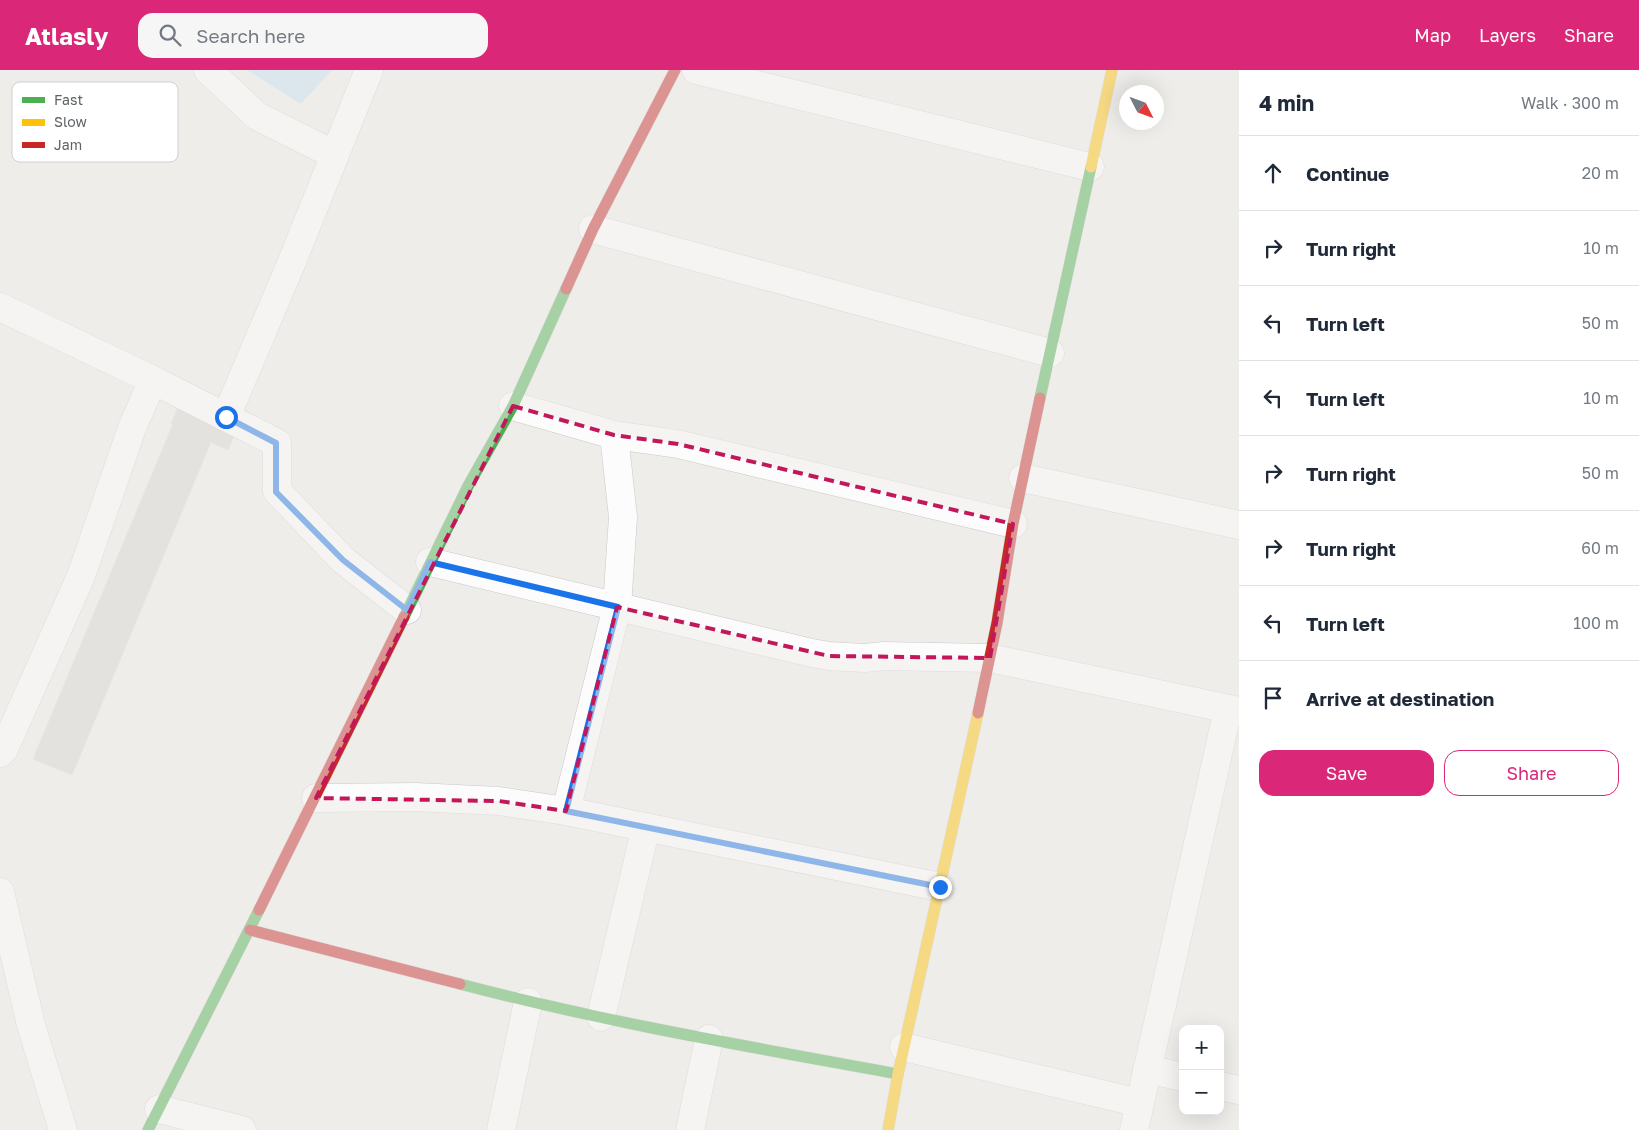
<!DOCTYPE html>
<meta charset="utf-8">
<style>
:root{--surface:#fff;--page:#f6f6f7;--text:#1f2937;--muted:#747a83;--line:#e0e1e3;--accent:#db2777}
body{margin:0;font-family:"Golos Text",sans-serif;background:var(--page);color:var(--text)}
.controls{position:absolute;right:15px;bottom:15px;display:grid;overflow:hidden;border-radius:10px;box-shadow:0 5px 20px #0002}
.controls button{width:45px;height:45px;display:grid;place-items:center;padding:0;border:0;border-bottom:1px solid var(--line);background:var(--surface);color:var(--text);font:25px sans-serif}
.compass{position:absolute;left:1119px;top:15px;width:45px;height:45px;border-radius:50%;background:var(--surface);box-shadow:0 5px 20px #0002;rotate:132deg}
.stop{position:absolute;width:15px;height:15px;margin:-11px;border:4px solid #1a73e8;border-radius:50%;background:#fff}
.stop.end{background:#1a73e8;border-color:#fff;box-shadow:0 1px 5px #0008}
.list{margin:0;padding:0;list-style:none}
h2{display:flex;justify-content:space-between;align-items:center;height:65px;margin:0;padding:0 20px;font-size:21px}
h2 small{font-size:16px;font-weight:400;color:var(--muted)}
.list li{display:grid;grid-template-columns:32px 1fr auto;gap:15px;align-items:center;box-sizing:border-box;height:75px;padding:0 20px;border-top:1px solid var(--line)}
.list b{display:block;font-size:19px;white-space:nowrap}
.list em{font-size:16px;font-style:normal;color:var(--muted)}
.actions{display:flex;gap:10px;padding:15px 20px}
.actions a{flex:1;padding:11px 0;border:1px solid var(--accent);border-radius:15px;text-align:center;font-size:18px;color:var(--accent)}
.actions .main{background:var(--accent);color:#fff}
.icon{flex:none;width:28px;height:28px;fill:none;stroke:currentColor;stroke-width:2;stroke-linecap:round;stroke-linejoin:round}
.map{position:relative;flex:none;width:1239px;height:1060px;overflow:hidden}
header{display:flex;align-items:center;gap:30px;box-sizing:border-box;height:70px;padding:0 25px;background:var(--accent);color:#fff}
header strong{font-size:24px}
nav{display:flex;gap:28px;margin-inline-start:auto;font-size:18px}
.search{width:350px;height:45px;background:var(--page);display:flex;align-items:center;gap:12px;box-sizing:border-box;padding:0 18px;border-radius:15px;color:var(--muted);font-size:19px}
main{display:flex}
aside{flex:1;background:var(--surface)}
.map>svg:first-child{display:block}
.water{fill:#c4e1f2}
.building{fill:#d5d4d2;stroke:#dedcd9}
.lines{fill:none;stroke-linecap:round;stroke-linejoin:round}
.street-casing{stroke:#c9c9c9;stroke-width:29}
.fast-casing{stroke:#cbcbcb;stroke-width:12}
.slow-casing{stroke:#cbcbcb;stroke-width:12}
.jam-casing{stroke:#cbcbcb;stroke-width:12}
.street{stroke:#fcfcfc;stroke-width:28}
.fast{stroke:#4caf50;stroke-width:11}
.slow{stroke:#ffc107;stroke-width:11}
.jam{stroke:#c62828;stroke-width:11}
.route{stroke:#1a73e8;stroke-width:6}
.marked{fill:none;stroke:#c2185b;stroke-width:4;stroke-dasharray:10 6;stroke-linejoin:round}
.key{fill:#fff;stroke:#cfd0d1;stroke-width:1}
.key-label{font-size:14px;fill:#5f6366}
</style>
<header>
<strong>Atlasly</strong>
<div class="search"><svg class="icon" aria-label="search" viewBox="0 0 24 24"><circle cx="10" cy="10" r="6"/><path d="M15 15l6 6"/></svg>Search here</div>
<nav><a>Map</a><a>Layers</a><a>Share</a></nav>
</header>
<main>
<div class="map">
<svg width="1239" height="1060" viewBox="0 0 1239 1060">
<rect width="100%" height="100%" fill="#eeedea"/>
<polygon class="water" points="247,0 332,0 301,34"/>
<polygon class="building" points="178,337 236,361 228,380 211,372 72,705 33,689 173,354 171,354"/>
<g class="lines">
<g class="street-casing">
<g id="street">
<polyline points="208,0 257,46 335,85"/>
<polyline points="696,0 1090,97"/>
<polyline points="593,159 1050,283"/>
<polyline points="0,237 153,310 277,373 277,421 343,490 407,540"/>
<polyline points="513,336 614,365 678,374 1013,454"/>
<polyline points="226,347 291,194 369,0"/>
<polyline points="1023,408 1239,455"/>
<polyline points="430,492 812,583 829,586 864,588 884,586 990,588 1239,641"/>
<polyline points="0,683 4,679 81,506 132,358 153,310"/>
<polyline points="316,728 415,727 499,731 566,741 940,817"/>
<polyline points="566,741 617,537 623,447 614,365"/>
<polyline points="0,822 31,955 63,1060"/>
<polyline points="601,947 646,757"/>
<polyline points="904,977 1140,1033"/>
<polyline points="1147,999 1183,1007"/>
<polyline points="1220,1016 1239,1020"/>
<polyline points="159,1039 242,1060"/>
<polyline points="501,1060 528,932"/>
<polyline points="690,1060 709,969"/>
<polyline points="1134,1060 1228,639"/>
</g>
</g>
<g class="fast-casing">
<g id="fast">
<polyline points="1040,328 1091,97"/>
<polyline points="404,547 468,416 513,336 566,219"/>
<path d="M460 914C604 952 751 977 898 1004"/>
<polyline points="148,1060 259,840"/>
</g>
</g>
<g class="slow-casing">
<g id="slow">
<polyline points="1091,97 1112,0"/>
<polyline points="888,1060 898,1004 978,643"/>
</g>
</g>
<g class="jam-casing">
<g id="jam">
<polyline points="566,219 593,159 675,0"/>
<polyline points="978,643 997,553 1013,454 1040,328"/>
<polyline points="259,840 404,547"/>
<polyline points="250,860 460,914"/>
</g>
</g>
<use href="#street" class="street"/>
<use href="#fast" class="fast"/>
<use href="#slow" class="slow"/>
<use href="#jam" class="jam"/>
</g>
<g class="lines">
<polyline class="route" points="226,347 276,373 276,422 343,490 407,540 430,492 618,537 566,741 940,817"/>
</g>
<path d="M0 0H1239V1060H0ZM513 336 614 365 678 374 1013 454 990 588 829 586 617 537 566 741 499 731 316 728Z" fill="#eeedea" fill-opacity=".55" fill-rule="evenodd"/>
<path class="marked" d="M513 336 614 365 678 374 1013 454 990 588 829 586 617 537 566 741 499 731 316 728Z"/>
<rect x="12" y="12" width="166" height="80" rx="8" class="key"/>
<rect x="22" y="27" width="23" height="6" fill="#4caf50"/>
<rect x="22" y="49" width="23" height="7" fill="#ffc107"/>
<rect x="22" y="72" width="23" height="6" fill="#c62828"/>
<g class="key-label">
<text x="54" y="35">Fast</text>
<text x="54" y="57">Slow</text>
<text x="54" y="80">Jam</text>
</g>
</svg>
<div class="controls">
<button>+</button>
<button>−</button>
</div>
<svg class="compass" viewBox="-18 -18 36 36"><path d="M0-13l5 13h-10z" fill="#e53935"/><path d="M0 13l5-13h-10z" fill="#747a83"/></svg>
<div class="stop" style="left:226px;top:347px"></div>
<div class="stop end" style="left:940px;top:817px"></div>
</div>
<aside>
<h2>4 min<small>Walk · 300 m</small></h2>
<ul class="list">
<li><svg class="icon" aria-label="ahead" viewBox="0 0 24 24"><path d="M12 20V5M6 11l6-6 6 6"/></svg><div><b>Continue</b></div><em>20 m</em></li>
<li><svg class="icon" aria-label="right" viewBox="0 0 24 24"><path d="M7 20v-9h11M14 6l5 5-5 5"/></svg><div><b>Turn right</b></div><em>10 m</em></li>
<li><svg class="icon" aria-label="left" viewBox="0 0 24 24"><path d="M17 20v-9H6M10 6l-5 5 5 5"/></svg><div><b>Turn left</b></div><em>50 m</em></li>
<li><svg class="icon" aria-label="left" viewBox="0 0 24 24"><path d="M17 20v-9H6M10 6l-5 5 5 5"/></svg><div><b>Turn left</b></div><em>10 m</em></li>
<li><svg class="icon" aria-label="right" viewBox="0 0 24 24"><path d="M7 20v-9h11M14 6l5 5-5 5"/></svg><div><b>Turn right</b></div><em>50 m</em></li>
<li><svg class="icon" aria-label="right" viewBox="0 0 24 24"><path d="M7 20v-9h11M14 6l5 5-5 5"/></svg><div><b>Turn right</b></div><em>60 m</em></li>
<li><svg class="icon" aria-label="left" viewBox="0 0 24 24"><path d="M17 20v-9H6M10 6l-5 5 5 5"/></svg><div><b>Turn left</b></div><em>100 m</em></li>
<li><svg class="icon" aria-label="arrive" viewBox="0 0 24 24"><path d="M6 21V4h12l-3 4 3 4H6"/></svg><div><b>Arrive at destination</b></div></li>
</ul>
<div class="actions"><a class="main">Save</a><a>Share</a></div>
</aside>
</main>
